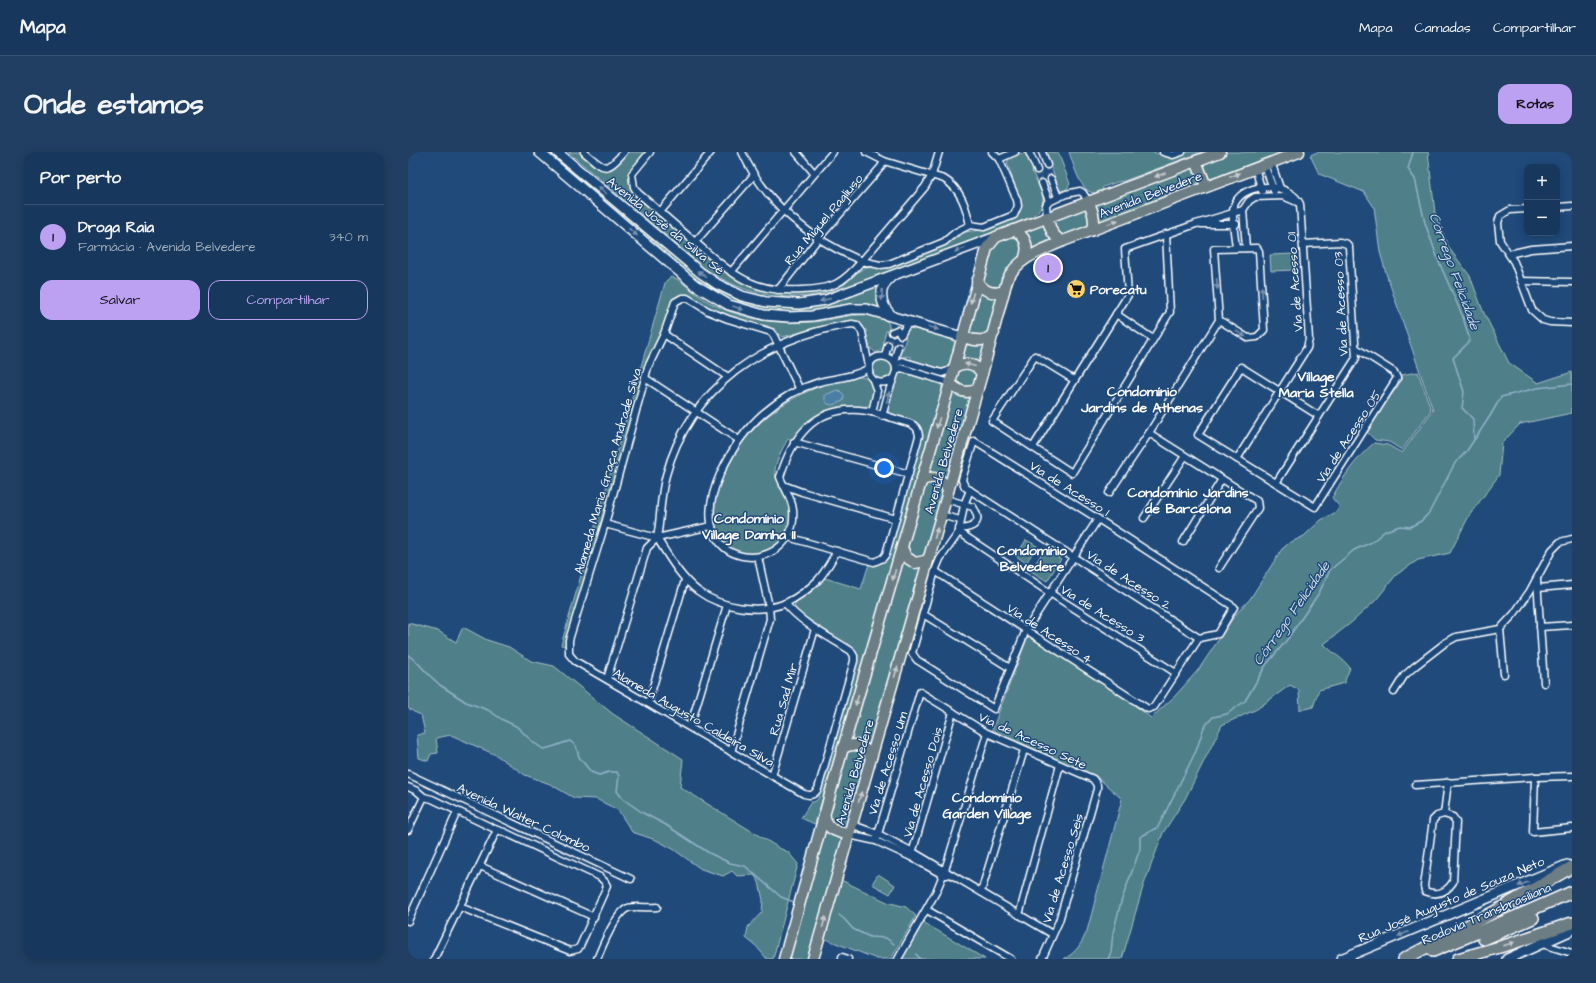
<!DOCTYPE html>
<html lang="pt">
<meta charset="utf-8">
<style>
:root{--surface:#17385c;--page:#203f62;--text:#f1f3f6;--muted:#9eacbb;--line:#365272;--accent:#bca0f2}
body{margin:0;font-family:"Architects Daughter",sans-serif;background:var(--page);color:var(--text)}
.controls{position:absolute;right:12px;top:12px;display:grid;overflow:hidden;border-radius:8px;box-shadow:0 2px 10px #0003}
.controls button{width:36px;height:36px;display:grid;place-items:center;padding:0;border:0;border-bottom:1px solid var(--line);background:var(--surface);color:var(--text);font:20px sans-serif}
.you{position:absolute;left:476px;top:316px;width:14px;height:14px;margin:-10px;border:3px solid #fff;border-radius:50%;background:#1a73e8;box-shadow:0 0 0 6px #1a73e833}
.badge{display:grid;place-items:center;width:26px;height:26px;border-radius:50%;background:var(--accent);color:#111;font-size:13px;font-weight:700}
.pin{position:absolute;translate:-50% -50%;border:2px solid #fff;box-shadow:0 1px 4px #0006}
.list{margin:0;padding:0;list-style:none}
h2{display:flex;justify-content:space-between;align-items:center;height:52px;margin:0;padding:0 16px;font-size:17px}
h2 small{font-size:13px;font-weight:400;color:var(--muted)}
.list li{display:grid;grid-template-columns:26px 1fr auto;gap:12px;align-items:center;box-sizing:border-box;height:64px;padding:0 16px;border-top:1px solid var(--line)}
.list b{display:block;font-size:15px;white-space:nowrap}
.list p{margin:0;font-size:13px;white-space:nowrap;color:var(--muted)}
.list em{font-size:13px;font-style:normal;color:var(--muted)}
.actions{display:flex;gap:8px;padding:12px 16px}
.actions a{flex:1;padding:9px 0;border:1px solid var(--accent);border-radius:12px;text-align:center;font-size:14px;color:var(--accent)}
.actions .main{background:var(--accent);color:#111}
.map{position:relative;flex:none;width:1164px;height:807px;overflow:hidden;border-radius:12px}
header{display:flex;align-items:center;gap:24px;box-sizing:border-box;height:56px;padding:0 20px;background:var(--surface);border-bottom:1px solid var(--line)}
header strong{font-size:19px}
nav{display:flex;gap:22px;margin-inline-start:auto;font-size:14px}
.intro{display:flex;align-items:center;justify-content:space-between;box-sizing:border-box;height:96px;padding:0 24px}
h1{margin:0;font-size:28px}
.button{padding:10px 18px;border-radius:12px;background:var(--accent);color:#111;font-size:14px;font-weight:700}
main{display:flex;gap:24px;padding:0 24px}
aside{flex:1;background:var(--surface);border-radius:12px;box-shadow:0 2px 10px #0003}
.map>svg:first-child{display:block}
.green{fill:#507f89;stroke:#a8bfc4}
.water{fill:#487ea5;stroke:#91b2c9}
.lines{fill:none;stroke-linecap:round;stroke-linejoin:round}
.stream{stroke:#91b2c9;stroke-width:1.5}
.street-tunnel{stroke:#41658e;stroke-width:6;stroke-dasharray:6 3;stroke-linecap:butt}
.street-casing{stroke:#fff;stroke-width:9}
.secondary-casing{stroke:#fff;stroke-width:12}
.primary-casing{stroke:#fff;stroke-width:13}
.highway-casing{stroke:#fff;stroke-width:14}
.street{stroke:#1f4a7a;stroke-width:6}
.secondary{stroke:#1f4a7a;stroke-width:9}
.primary{stroke:#6d7d84;stroke-width:10}
.highway{stroke:#6d7d84;stroke-width:11}
.oneway{fill:#c5cbce}
.oneway2{fill:#7992af}
.labels{text-anchor:middle;stroke-width:3;stroke-linejoin:round;paint-order:stroke}
.street-label{font-size:13px;fill:#fff;stroke:#1f4a7a}
.poi-label{font-size:13px;font-weight:bold;fill:#fff;stroke:#1f4a7a;text-anchor:start}
.water-label{font-size:14px;font-style:italic;fill:#d1dfe8;stroke:#1f4a7a}
.neighbourhood-label{font-size:14px;font-weight:bold;fill:#fff;stroke:#1f4a7a}
</style>
<header>
<strong>Mapa</strong>
<nav><a>Mapa</a><a>Camadas</a><a>Compartilhar</a></nav>
</header>
<div class="intro"><h1>Onde estamos</h1><a class="button">Rotas</a></div>
<main>
<aside>
<h2>Por perto<small></small></h2>
<ul class="list">
<li><span class="badge">1</span><div><b>Droga Raia</b><p>Farmácia · Avenida Belvedere</p></div><em>340 m</em></li>
</ul>
<div class="actions"><a class="main">Salvar</a><a>Compartilhar</a></div>
</aside>
<div class="map">
<svg width="1164" height="807" viewBox="0 0 1164 807">
<rect width="100%" height="100%" fill="#1f4a7a"/>
<filter id="ink" filterUnits="userSpaceOnUse"><feTurbulence type="fractalNoise" baseFrequency=".025" numOctaves="2"/><feDisplacementMap in="SourceGraphic" scale="8" xChannelSelector="R" yChannelSelector="G"/><feConvolveMatrix kernelMatrix="1 2 1 2 8 2 1 2 1" color-interpolation-filters="sRGB"/></filter>
<g filter="url(#ink)">
<g class="green">
<polygon points="135,0 147,0 291,124 333,146 426,149 473,132 474,158 368,161 332,154 295,135"/>
<path d="M160 0H171L193 17 199 18 207 14 220 0H237C226 13 213 26 227 43L321 122 337 131 371 141H402L423 137 437 132 448 121 456 116 480 115 536 94 557 80 581 77 606 67 613 57V50L599 11C601 3 611 0 619 2L626 18 624 19 630 32H632C638 48 635 58 620 67L434 137C382 152 341 146 296 116Z"/>
<path d="M636 0H650L662 32 658 38C650 41 648 33 645 26L647 25Z"/>
<path d="M661 0H745L763 6 781 0H794L716 29 709 30 695 35 694 39C674 50 666 13 661 0Z"/>
<polygon points="819,0 876,0 805,27 800,27 794,14 795,11"/>
<path d="M910 0H1020L1027 61 1041 96 1062 124 1075 159 1101 211 1130 231 1164 220V261L1112 272 1094 291 1091 323 1061 364 1042 401 1010 408 988 423 968 448 944 470 916 492C924 501 935 506 942 516L936 531 911 538 905 555 892 558 891 538 882 533 849 557 814 573 777 647 755 681 735 735 714 807H656C669 800 673 792 679 779L714 647 689 625 584 578 620 484 712 542 743 566 767 544 791 517 827 463 842 447 874 397 881 391 896 384 913 368 930 359 931 354 924 346C935 325 948 306 966 291L980 293 994 301 1025 258 978 121 972 100 966 55 956 40 911 22 902 3Z"/>
<polygon points="785,15 792,30 789,35 692,72 686,56 687,50"/>
<polygon points="678,56 680,58 683,73 651,86 645,73 650,67"/>
<polygon points="635,71 643,89 625,98 616,79"/>
<polygon points="605,83 612,86 616,100 595,135 584,137 576,130 575,128 584,96 591,88"/>
<polygon points="885,102 886,118 863,119 862,103"/>
<path d="M263 125 269 127C278 133 286 141 296 147 328 167 368 173 405 170 424 169 468 153 481 172V179H478L475 191 478 192 476 196 468 201 462 196 455 174 446 169H438L374 185 360 174 332 168 317 163 307 159 280 144 273 143 265 148 254 182 236 222 157 494 153 493 257 131 259 128Z"/>
<polygon points="573,141 588,145 591,150 579,184 564,183 561,179 571,142"/>
<path d="M503 176 540 186C543 187 546 189 547 192 549 200 544 217 535 218 528 219 510 211 502 209L503 205 497 204 496 207 491 202V196L495 197 498 185 496 184 498 179Z"/>
<polygon points="556,188 579,190 572,215 550,210"/>
<circle cx="474" cy="217" r="11"/>
<polygon points="554,215 562,215 569,223 566,234 557,237 548,230 547,221"/>
<path d="M495 219 533 231 534 238 407 672 393 666 403 650H406L410 647 447 519 449 508 448 503 388 462 385 457 388 450 403 440 417 426 453 437 461 412C468 414 474 412 479 407L514 283 511 275 483 263 480 259V254L489 223Z"/>
<polygon points="1010,220 1023,258 994,298 981,290 967,288 959,280 976,252 990,234 994,227 993,223"/>
<path d="M448 225C469 224 467 240 462 254L436 256 398 273 384 287H380C375 295 366 312 367 321 368 330 375 336 379 345 386 360 382 378 373 390 357 411 314 403 308 377 304 360 308 340 315 324 333 281 369 250 413 234 424 230 436 228 448 225Z"/>
<polygon points="543,234 565,241 539,332 517,324"/>
<polygon points="529,329 535,338 535,341 516,406 503,406 499,395 515,333"/>
<polygon points="618,388 629,394 618,411 608,404"/>
<polygon points="637,396 653,407 639,429 623,419"/>
<polygon points="494,404 515,414 462,599 441,591"/>
<polygon points="0,471 30,479 48,490 55,475 79,488 101,495 123,509 146,514 205,562 275,607 272,635 371,696 380,700 390,712 365,807 359,807 348,794 338,786 340,775 354,760 355,748 351,730 346,723 329,724 324,719 315,724 293,717 265,697 248,688 224,680 210,658 188,647 166,646 142,632 117,623 88,603 43,583 28,586 30,601 23,602 20,609 11,606 9,583 17,581 13,563 6,560 0,556"/>
<polygon points="446,596 457,602 458,608 439,673 432,676 426,674 422,666 422,662 439,600"/>
<polygon points="417,677 436,686 401,807 380,807"/>
<polygon points="470,722 487,733 482,742 464,732"/>
<polygon points="433,728 479,750 498,755 508,764 483,807 469,807 415,786"/>
<polygon points="515,770 577,807 494,807"/>
</g>
<polygon class="water" points="429,238 432,239 436,243 435,249 424,253 420,252 417,248 417,243"/>
<g class="lines">
<g class="stream">
<polyline points="1067,287 1082,264 1093,245 1129,236 1164,232"/>
<path d="M0 503 9 510 20 522 32 533 58 550 80 558 95 568 108 574 125 590 135 597C145 596 153 591 162 589L168 594 171 605 183 620 191 623 201 620H209L211 624 209 639 215 647 235 661 258 673 301 701 322 711 337 714 373 745 386 750"/>
<polyline points="431,763 436,767 445,777 462,785 478,786 486,792"/>
<polyline points="508,802 512,807"/>
<polyline points="700,807 703,800 705,781 713,750 732,697 732,685 750,675 788,599 796,575 805,565 819,562 837,549 858,513 878,489 911,441 922,418 946,398 964,390 977,379 992,374 1002,375 1013,369 1021,361 1047,311 1058,300 1066,288 1065,267 1054,256 1056,240 1045,206 1062,189 1055,165 1031,110 1017,71 1007,27 1000,17 1005,0"/>
</g>
<g class="street-tunnel">
<polyline points="639,13 643,27"/>
<polyline points="629,18 634,31"/>
<polyline points="480,193 484,180"/>
<polyline points="490,195 493,183"/>
</g>
<g class="street-casing">
<g id="street">
<path d="M176 0C196 17 197 22 216 0"/>
<path d="M242 0 224 22 226 35 230 41C249 57 268 74 287 90 306 106 325 125 349 133 364 138 379 139 394 138 425 137 434 132 454 109L472 113 481 112 536 90 548 80 562 73 576 75 606 63 610 54 609 48 591 7 584 0"/>
<path d="M334 0C357 51 403 88 454 109L517 35 524 23 531 0"/>
<polyline points="388,0 406,21"/>
<path d="M458 0 476 9 536 27C553 37 558 55 562 73"/>
<polyline points="621,0 629,18"/>
<polyline points="634,0 639,13"/>
<polyline points="755,0 765,3 774,0"/>
<polyline points="591,7 607,0"/>
<polyline points="863,10 872,36"/>
<polyline points="856,12 866,39"/>
<polyline points="847,16 854,39"/>
<polyline points="643,27 650,45"/>
<polyline points="634,31 641,49"/>
<polyline points="1149,55 1164,54"/>
<polyline points="1119,57 1102,58 1092,64 1090,71 1092,89 1106,110 1124,158 1135,168 1142,170 1164,171"/>
<polyline points="252,60 303,0"/>
<polyline points="639,65 638,53 639,51 658,42 672,39 675,41 680,49"/>
<polyline points="793,72 828,72"/>
<polyline points="287,90 346,23"/>
<path d="M828 96C827 84 822 62 827 51 838 29 882 30 892 52L901 187 899 196 829 307"/>
<polyline points="838,96 835,58 841,49 847,45 875,44 891,51"/>
<polyline points="1101,102 1123,97 1164,94"/>
<polyline points="323,120 425,0"/>
<polyline points="1113,129 1164,130"/>
<polyline points="370,138 410,87 473,15 476,9"/>
<polyline points="708,162 745,187"/>
<polyline points="484,180 489,178 493,183 498,174 504,169"/>
<polyline points="256,182 320,225"/>
<polyline points="477,204 480,193"/>
<polyline points="486,210 490,195"/>
<polyline points="487,212 494,209 534,221 540,219 546,215"/>
<polyline points="488,218 493,216 542,231"/>
<polyline points="237,226 331,288"/>
<polyline points="666,228 627,204 584,269 664,321 762,160 758,82"/>
<polyline points="464,260 469,239 465,228"/>
<path d="M474 264C478 252 480 239 485 228 486 224 487 222 488 219 489 201 461 199 461 217 460 231 476 234 485 226"/>
<polyline points="911,264 833,215 790,283 907,355 989,226 986,220 948,196"/>
<polyline points="741,281 849,349 850,356 811,416"/>
<polyline points="386,290 501,322"/>
<polyline points="625,295 720,143 717,97 788,72 835,58"/>
<polyline points="868,331 948,206 941,95 939,92 932,90 895,92"/>
<polyline points="375,333 394,340 488,367"/>
<polyline points="562,338 556,353 551,380 532,407 527,419 504,501 509,508 586,557 618,478 690,367"/>
<polyline points="701,341 741,281 811,168 806,97 849,96 851,99 856,178 849,185 840,186 811,168"/>
<path d="M538 347 565 355C575 370 567 376 551 377"/>
<polyline points="533,363 552,368"/>
<polyline points="736,366 777,304"/>
<polyline points="197,372 249,386"/>
<polyline points="551,380 642,441 768,521"/>
<path d="M380 385 466 410 475 406 478 402 511 284C510 276 508 274 501 271 485 267 468 259 451 258 405 255 384 286 372 325 376 336 384 346 385 358 391 428 266 423 313 320 324 297 337 277 356 261 372 247 391 236 411 230 428 226 446 225 461 216"/>
<path d="M249 386C253 365 252 344 258 323 282 235 357 185 444 172L449 173 454 180 461 214"/>
<path d="M249 386C261 405 272 425 290 439 313 456 351 462 378 451 390 445 401 437 410 428 418 419 423 409 429 399"/>
<polyline points="775,390 814,327"/>
<polyline points="527,419 740,557 746,555 791,486 810,482 826,455 690,367 566,289 555,324 554,328 557,335 791,486"/>
<polyline points="1129,428 1136,531"/>
<polyline points="1130,436 1164,433"/>
<path d="M377 451C394 472 420 484 443 499L446 504V509L444 516 410 637C406 643 403 644 396 642L167 509 161 502V488L197 372 240 215 256 182 267 150 274 146H279L300 159 320 167 363 180 366 184 392 238"/>
<polyline points="515,462 602,516"/>
<polyline points="1132,475 1164,473"/>
<polyline points="1092,477 1096,522"/>
<polyline points="199,527 239,396 249,386 303,374"/>
<polyline points="986,540 996,524 1006,515 1037,491 1048,485 1092,477 1106,462 1122,439 1144,398 1152,390 1164,387"/>
<polyline points="240,551 277,428"/>
<polyline points="282,575 319,453"/>
<polyline points="323,600 362,467 361,455 350,405"/>
<polyline points="0,622 223,727"/>
<polyline points="364,624 407,477"/>
<polyline points="1127,625 1125,680 1164,676"/>
<polyline points="1007,633 1127,625 1164,624"/>
<polyline points="0,635 9,639 16,645 24,647 89,678 96,680 192,725 197,730 199,734 172,794 170,797 162,799 52,755"/>
<path d="M1036 662 1045 665 1048 670 1045 730C1038 741 1029 744 1017 739L1016 734 1025 668 1029 664Z"/>
<polyline points="1036,662 1040,630"/>
<polyline points="445,673 470,682 505,700 644,782"/>
<polyline points="0,678 16,645"/>
<polyline points="441,683 468,689 503,705 535,723 539,723"/>
<polyline points="468,689 512,540 579,581 685,627 689,633 689,637 651,769 634,807"/>
<polyline points="503,705 545,560"/>
<polyline points="72,714 186,765"/>
<polyline points="573,740 616,598"/>
<polyline points="519,758 603,807"/>
<polyline points="611,763 652,613"/>
<polyline points="0,769 49,660"/>
<polyline points="1134,792 1164,801"/>
<polyline points="26,807 89,678"/>
<path d="M189 807C194 795 208 760 220 756 228 754 241 756 249 755"/>
<polyline points="434,807 434,805 440,807"/>
<polyline points="490,807 528,740 537,718 579,581"/>
</g>
</g>
<g class="secondary-casing">
<g id="secondary">
<polyline points="131,0 287,133 321,153 356,163 381,165 404,164 443,157 458,157 554,185"/>
<polyline points="149,0 293,121 309,132 334,144 358,150 391,152 418,148 588,85"/>
<path d="M483 163C471 151 470 136 483 125"/>
<polyline points="933,807 1159,713"/>
<polyline points="1099,807 1164,778"/>
</g>
</g>
<g class="primary-casing">
<g id="primary">
<polyline points="788,9 798,34"/>
<path d="M680 49C685 59 688 68 685 78"/>
<path d="M639 65C642 76 644 85 655 89"/>
<path d="M605 78C617 83 621 93 617 105"/>
<path d="M569 129C575 139 585 143 596 139"/>
<path d="M554 185C566 188 576 192 586 181"/>
<path d="M546 215C557 209 568 211 574 222"/>
<path d="M542 231C550 239 558 243 570 237"/>
<path d="M513 329C525 322 536 327 540 339"/>
<polyline points="494,395 498,405 507,411 517,409 521,406"/>
<path d="M435 596C447 590 458 593 463 606"/>
<path d="M417 665C419 679 429 679 441 683"/>
<polyline points="376,807 435,596 542,231 579,96 588,85 812,0"/>
<path d="M405 807 574 222 599 128C610 105 633 99 655 89L891 0"/>
</g>
</g>
<g class="highway-casing">
<g id="highway">
<polyline points="1076,787 1125,766"/>
<polyline points="1025,799 1109,764 1164,740"/>
<polyline points="996,807 1086,760 1164,715"/>
<polyline points="1050,807 1102,792 1164,771"/>
</g>
</g>
<use href="#street" class="street"/>
<use href="#secondary" class="secondary"/>
<use href="#primary" class="primary"/>
<use href="#highway" class="highway"/>
</g>
<defs><path id="oneway-solid" d="M-6-.8H1V-3.2L6.5 0L1 3.2V.8H-6Z"/></defs>
<g class="oneway">
<use href="#oneway-solid" transform="translate(752 23) rotate(160)"/>
<use href="#oneway-solid" transform="translate(827 23) rotate(-21)"/>
<use href="#oneway-solid" transform="translate(705 70) rotate(-21)"/>
<use href="#oneway-solid" transform="translate(564 146) rotate(105)"/>
<use href="#oneway-solid" transform="translate(562 213) rotate(-165)"/>
<use href="#oneway-solid" transform="translate(530 271) rotate(106)"/>
<use href="#oneway-solid" transform="translate(528 381) rotate(-74)"/>
<use href="#oneway-solid" transform="translate(486 423) rotate(106)"/>
<use href="#oneway-solid" transform="translate(488 520) rotate(-74)"/>
<use href="#oneway-solid" transform="translate(449 548) rotate(107)"/>
<use href="#oneway-solid" transform="translate(452 645) rotate(-74)"/>
<use href="#oneway-solid" transform="translate(416 770) rotate(-74)"/>
<use href="#oneway-solid" transform="translate(1101 792) rotate(-17)"/>
</g>
<g class="oneway2">
<use href="#oneway-solid" transform="translate(194 38) rotate(-140)"/>
<use href="#oneway-solid" transform="translate(225 80) rotate(41)"/>
<use href="#oneway-solid" transform="translate(552 98) rotate(159)"/>
<use href="#oneway-solid" transform="translate(294 122) rotate(-142)"/>
<use href="#oneway-solid" transform="translate(809 132) rotate(86)"/>
<use href="#oneway-solid" transform="translate(854 140) rotate(-94)"/>
<use href="#oneway-solid" transform="translate(474 143) rotate(92)"/>
<use href="#oneway-solid" transform="translate(417 148) rotate(166)"/>
<use href="#oneway-solid" transform="translate(330 156) rotate(20)"/>
<use href="#oneway-solid" transform="translate(525 176) rotate(17)"/>
<use href="#oneway-solid" transform="translate(833 182) rotate(31)"/>
<use href="#oneway-solid" transform="translate(480 245) rotate(-74)"/>
<use href="#oneway-solid" transform="translate(1115 732) rotate(157)"/>
<use href="#oneway-solid" transform="translate(995 782) rotate(157)"/>
</g>
</g>
<defs>
<g id="supermarket-disc" transform="scale(1)"><circle r="9.5" fill="#ffd166" stroke="#1f4a7a"/><path d="M-6-5.5h2.5l.6 2H6L4.5 2H-2.5L-4.4-4H-6ZM-1.5 3.2a1.3 1.3 0 1 0 .1 0ZM3 3.2a1.3 1.3 0 1 0 .1 0Z" fill="#111"/></g>
</defs>
<g fill-rule="evenodd">
<use href="#supermarket-disc" x="668" y="137"/>
</g>
<g class="labels">
<g class="street-label">
<text transform="translate(742 42) rotate(-21)" y="5">Avenida Belvedere</text>
<text transform="translate(415 67) rotate(-50)" y="5">Rua Miguel Pagliuso</text>
<text transform="translate(258 73) rotate(39)" y="5">Avenida José da Silva Sé</text>
<text transform="translate(886 130) rotate(-94)" y="5">Via de Acesso 01</text>
<text transform="translate(932 152) rotate(-93)" y="5">Via de Acesso 03</text>
<text transform="translate(940 284) rotate(-57)" y="5">Via de Acesso 05</text>
<text transform="translate(535 309) rotate(-74)" y="5">Avenida Belvedere</text>
<text transform="translate(199 319) rotate(-74)" y="5">Alameda Maria Graça Andrade Silva</text>
<text transform="translate(662 336) rotate(32)" y="5">Via de Acesso 1</text>
<text transform="translate(721 427) rotate(33)" y="5">Via de Acesso 2</text>
<text transform="translate(695 461) rotate(32)" y="5">Via de Acesso 3</text>
<text transform="translate(642 481) rotate(33)" y="5">Via de Acesso 4</text>
<text transform="translate(375 547) rotate(-74)" y="5">Rua Sad Mir</text>
<text transform="translate(286 565) rotate(30)" y="5">Alameda Augusto Caldeira Silva</text>
<text transform="translate(625 588) rotate(25)" y="5">Via de Acesso Sete</text>
<text transform="translate(479 611) rotate(-73)" y="5">Via de Acesso Um</text>
<text transform="translate(446 620) rotate(-74)" y="5">Avenida Belvedere</text>
<text transform="translate(514 630) rotate(-74)" y="5">Via de Acesso Dois</text>
<text transform="translate(116 665) rotate(25)" y="5">Avenida Walter Colombo</text>
<text transform="translate(654 716) rotate(-73)" y="5">Via de Acesso Seis</text>
<text transform="translate(1043 747) rotate(-23)" y="5">Rua José Augusto de Souza Neto</text>
<text transform="translate(1078 761) rotate(-23)" y="5">Rodovia Transbrasiliana</text>
</g>
<g class="poi-label">
<text x="682" y="142">Porecatu</text>
</g>
<g class="water-label">
<text transform="translate(1047 119) rotate(70)" y="5">Córrego Felicidade</text>
<text transform="translate(883 461) rotate(-55)" y="5">Córrego Felicidade</text>
</g>
<g class="neighbourhood-label">
<text x="908" y="229">Village<tspan x="908" dy="16">Maria Stella</tspan></text>
<text x="734" y="244">Condomínio<tspan x="734" dy="16">Jardins de Athenas</tspan></text>
<text x="780" y="345">Condomínio Jardins<tspan x="780" dy="16">de Barcelona</tspan></text>
<text x="341" y="371">Condomínio<tspan x="341" dy="16">Village Damha II</tspan></text>
<text x="624" y="403">Condomínio<tspan x="624" dy="16">Belvedere</tspan></text>
<text x="579" y="650">Condomínio<tspan x="579" dy="16">Garden Village</tspan></text>
</g>
</g>
</svg>
<div class="controls">
<button>+</button>
<button>−</button>
</div>
<div class="you"></div>
<div class="pin badge" style="left:640px;top:116px">1</div>
</div>
</main>
